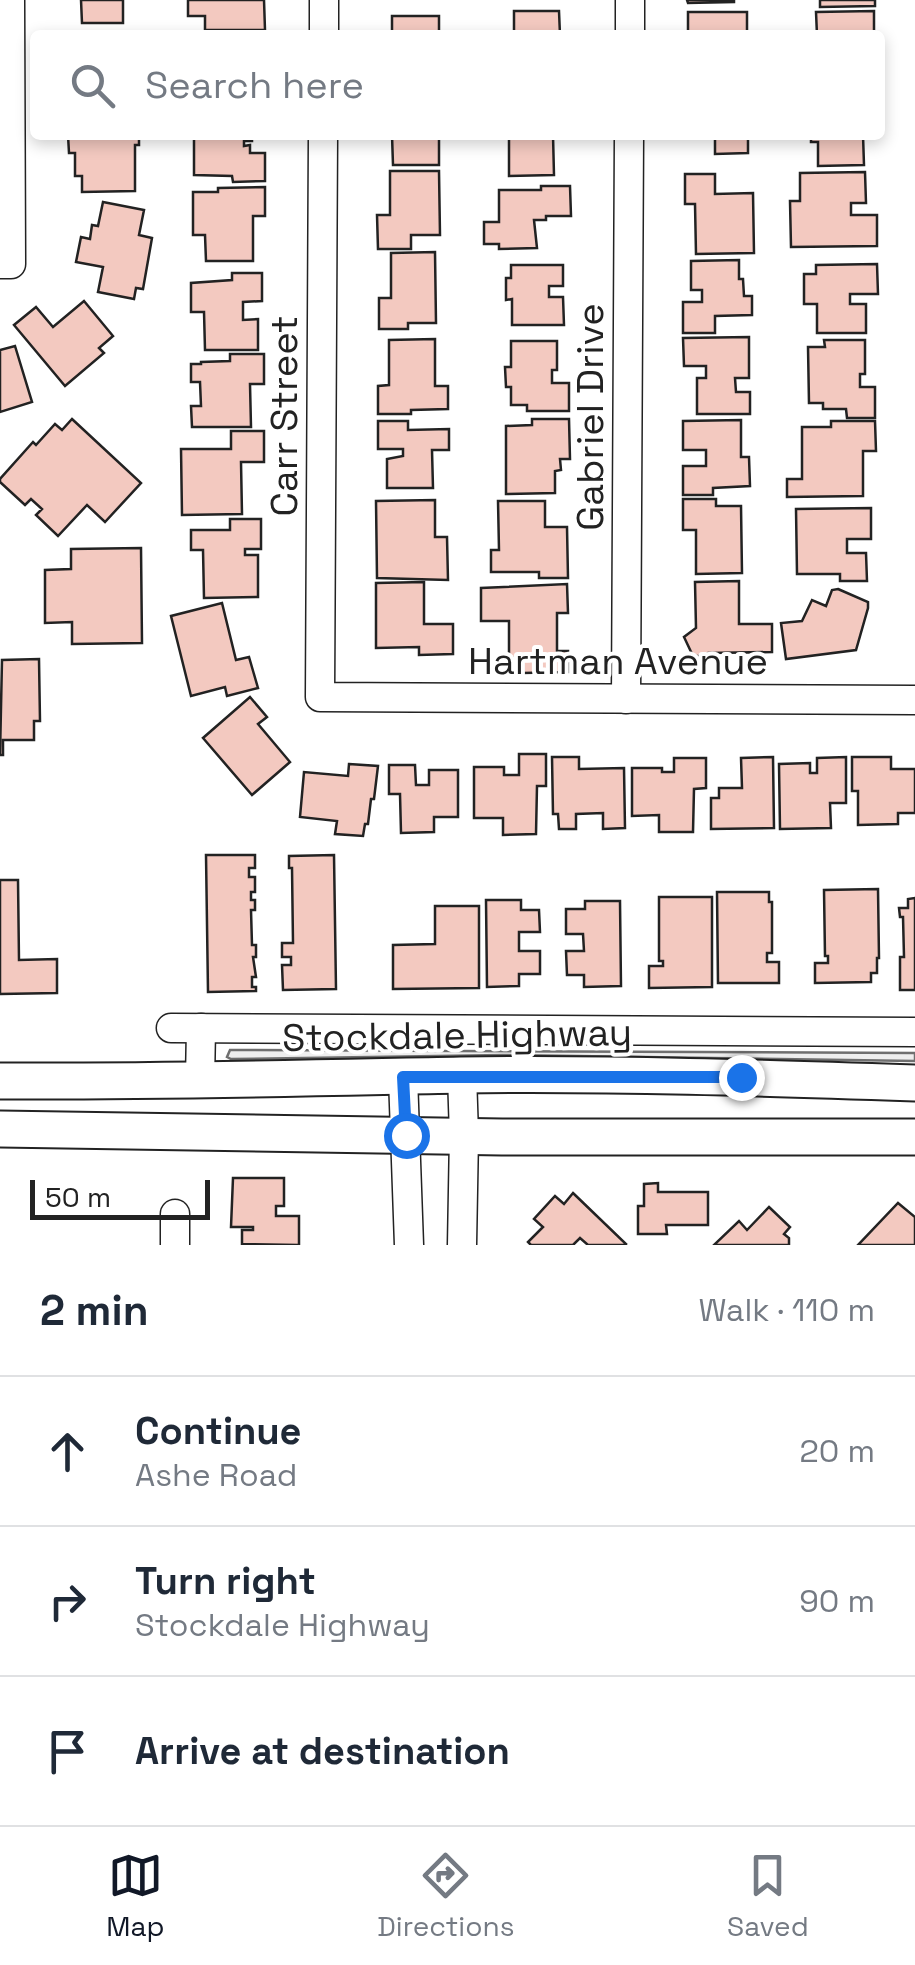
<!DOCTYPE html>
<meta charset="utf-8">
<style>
:root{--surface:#fff;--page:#f2f2f3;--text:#1f2937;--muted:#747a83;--line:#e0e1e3;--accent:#111827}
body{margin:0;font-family:"Space Grotesk",sans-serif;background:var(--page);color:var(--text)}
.scale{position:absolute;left:30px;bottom:25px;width:180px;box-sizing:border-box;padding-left:10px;border:5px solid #222;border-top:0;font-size:28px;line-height:35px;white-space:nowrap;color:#222;-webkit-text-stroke:8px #fff;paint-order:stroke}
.stop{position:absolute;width:30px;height:30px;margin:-22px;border:8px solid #1a73e8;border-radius:50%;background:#fff}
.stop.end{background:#1a73e8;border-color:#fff;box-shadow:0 2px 10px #0008}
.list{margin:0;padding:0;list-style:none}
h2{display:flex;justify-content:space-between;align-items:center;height:130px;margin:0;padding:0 40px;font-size:42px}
h2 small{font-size:32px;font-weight:400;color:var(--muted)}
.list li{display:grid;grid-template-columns:65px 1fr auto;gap:30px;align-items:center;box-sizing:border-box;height:150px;padding:0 40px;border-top:2px solid var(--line)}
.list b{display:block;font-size:38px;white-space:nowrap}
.list p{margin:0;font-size:32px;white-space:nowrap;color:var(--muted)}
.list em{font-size:32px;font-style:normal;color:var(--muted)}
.icon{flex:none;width:55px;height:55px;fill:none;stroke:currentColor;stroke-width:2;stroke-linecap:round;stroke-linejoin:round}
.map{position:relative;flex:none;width:915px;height:1245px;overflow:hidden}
.search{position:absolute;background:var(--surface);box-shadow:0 5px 15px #0003;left:30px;right:30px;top:30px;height:110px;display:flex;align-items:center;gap:25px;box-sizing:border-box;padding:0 35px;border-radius:10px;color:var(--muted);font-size:38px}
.sheet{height:580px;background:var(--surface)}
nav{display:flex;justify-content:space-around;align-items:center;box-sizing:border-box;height:140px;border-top:2px solid var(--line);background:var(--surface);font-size:28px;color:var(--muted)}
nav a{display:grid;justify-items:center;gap:5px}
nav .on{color:var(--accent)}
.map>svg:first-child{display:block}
.green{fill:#eee;stroke:#6f6f6f;stroke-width:2.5}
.building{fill:#f3c9c0;stroke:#222;stroke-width:2.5}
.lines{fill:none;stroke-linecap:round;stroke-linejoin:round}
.minor-casing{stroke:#222;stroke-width:31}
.major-casing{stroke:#222;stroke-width:39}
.minor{stroke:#fff;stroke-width:28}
.major{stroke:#fff;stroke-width:35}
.route{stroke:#1a73e8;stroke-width:12}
.labels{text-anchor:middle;stroke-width:8;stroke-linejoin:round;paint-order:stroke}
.street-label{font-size:38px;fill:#222;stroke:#fff}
</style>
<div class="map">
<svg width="915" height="1245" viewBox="0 0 915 1245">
<rect width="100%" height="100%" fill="#fff"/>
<polygon class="green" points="230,1050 915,1053 915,1061 503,1055 231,1059 227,1057"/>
<g class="building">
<polygon points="81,0 123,0 123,23 82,23"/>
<polygon points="188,0 264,0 265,30 205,30 205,16 188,16"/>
<polygon points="687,0 734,0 734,2 688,3"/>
<polygon points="820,0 875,0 875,6 820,7"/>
<polygon points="514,11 559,11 560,35 514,35"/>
<polygon points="874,11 874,35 817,35 816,12"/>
<rect x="688" y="12" width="59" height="23"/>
<rect x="392" y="16" width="47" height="19"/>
<polygon points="68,135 139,135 139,145 135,145 135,191 82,192 82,176 75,176 75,153 69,153"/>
<polygon points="194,135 252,135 252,141 244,141 244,146 250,145 250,153 265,153 265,181 233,182 232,176 194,175"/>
<polygon points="392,135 439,135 439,165 393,165"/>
<polygon points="494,135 553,135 554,175 509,176 509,137 494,137"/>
<polygon points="715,135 748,135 748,153 715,154"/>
<polygon points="811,135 863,135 864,165 818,166 818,142 811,142"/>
<polygon points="390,171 439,171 440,235 411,235 411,249 378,249 377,215 390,215"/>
<polygon points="865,172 866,203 851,203 851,215 877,215 877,246 791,247 790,201 800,201 800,173"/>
<polygon points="685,174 715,174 715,194 753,193 754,253 696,254 695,204 685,204"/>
<polygon points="541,186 570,186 571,216 546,216 546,220 534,220 537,248 499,249 499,244 484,244 484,222 499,222 499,190 541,190"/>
<polygon points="265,187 265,216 253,216 253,261 206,261 205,235 193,235 193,192 218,192 218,188"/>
<polygon points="103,202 144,210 139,235 152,238 143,289 136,288 134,299 98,292 103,267 76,262 81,237 90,239 92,225 98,226"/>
<polygon points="435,252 436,323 408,323 408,329 379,329 379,298 391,298 391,253"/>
<polygon points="739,260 739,279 743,279 744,296 752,296 752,315 715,316 715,333 683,333 683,302 702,302 702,290 691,290 691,261"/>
<polygon points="877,264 878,294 850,294 850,304 866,304 866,333 817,333 817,304 804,304 804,274 816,274 816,265"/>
<polygon points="511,265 563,265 563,286 549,286 549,297 563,297 564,325 512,325 512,299 506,300 506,278 511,278"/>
<polygon points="232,273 262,273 262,301 243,302 243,320 258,319 258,350 205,350 204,312 191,312 191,283 232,280"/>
<polygon points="84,301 113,336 99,348 104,353 65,386 14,325 36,307 53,327"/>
<polygon points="749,337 749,378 735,378 736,392 750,392 750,414 697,414 697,378 706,378 706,366 684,366 683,338"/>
<polygon points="435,339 435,386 448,386 448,409 411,410 411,414 378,414 378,386 389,385 389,340"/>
<polygon points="824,340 865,340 865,374 860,374 860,387 875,387 875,418 847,418 846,409 823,409 823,403 809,403 808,347 825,347"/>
<polygon points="511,341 557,341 557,370 552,370 552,383 569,383 569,411 527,411 527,405 511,405 511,387 506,387 505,367 511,367"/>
<polygon points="15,346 32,402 0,412 0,350"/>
<polygon points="230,354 264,354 264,384 250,384 251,427 192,427 191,406 201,406 200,382 191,382 191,364 201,364 201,362 230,361"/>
<polygon points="72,419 141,483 105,522 87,505 58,536 36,515 42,509 31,499 25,505 0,482 0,479 33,442 36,445 55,424 62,430"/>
<polygon points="532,419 569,419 570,459 560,459 561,470 555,471 555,493 506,494 506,426 532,425"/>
<polygon points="741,420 741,457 749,457 750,486 713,488 713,495 683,495 683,466 706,466 706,450 683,450 683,421"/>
<polygon points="378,421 408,421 408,430 449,429 449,450 432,450 433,488 387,488 387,459 403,456 403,449 378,449"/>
<polygon points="831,421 875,421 876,451 863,451 863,496 787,497 787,479 802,479 802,427 831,427"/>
<polygon points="231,431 264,431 264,462 241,462 242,514 182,515 181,449 231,449"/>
<polygon points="683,499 716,499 716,506 741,506 742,573 696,574 696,530 683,530"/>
<polygon points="435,500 435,537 447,537 448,580 377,578 376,501"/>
<polygon points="498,501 545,501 545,527 567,527 568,578 539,578 539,572 491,572 491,550 499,550"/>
<polygon points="871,508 871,539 847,539 847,553 866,553 867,581 840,581 840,574 797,574 796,509"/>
<polygon points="230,519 261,519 261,549 245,549 245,555 258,555 258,597 204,598 203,550 191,550 191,530 230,530"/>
<polygon points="141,548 142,643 72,644 72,622 45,623 45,570 71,569 71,549"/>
<polygon points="739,581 739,624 772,624 772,652 708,653 703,656 693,656 684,637 696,628 695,582"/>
<polygon points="424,582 424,624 453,624 453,654 419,655 419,647 376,648 376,583"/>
<polygon points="567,584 568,613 557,613 557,651 568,651 568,672 523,673 523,658 509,658 509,621 481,621 481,588"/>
<polygon points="838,589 868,602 868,608 856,650 786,659 781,623 802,621 812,600 826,606 832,590"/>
<polygon points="222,603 236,660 249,657 258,688 227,696 225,687 191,696 171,616"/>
<polygon points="39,659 40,721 34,721 34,740 3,740 3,755 0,755 2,660"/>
<polygon points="250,697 267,717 258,724 290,762 252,795 203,738"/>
<polygon points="519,754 546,754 546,786 537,786 536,834 503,835 503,818 474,818 474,767 504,767 504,775 519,775"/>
<polygon points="552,757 579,757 579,769 624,768 625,828 603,829 603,813 576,814 576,829 559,829 558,814 553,814"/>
<polygon points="773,757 774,828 711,829 711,798 719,798 719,788 742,788 741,758"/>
<polygon points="846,757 846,803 830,803 831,828 780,829 779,764 810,763 810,773 817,773 817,758"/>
<polygon points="852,757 891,757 891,769 915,769 915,813 898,813 898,824 858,825 858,791 852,791"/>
<polygon points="674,758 706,758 706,788 694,789 693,832 659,832 659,815 632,816 632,768 662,768 662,772 674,772"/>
<polygon points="349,764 378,766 374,799 371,799 368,824 365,824 363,836 335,834 337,821 300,817 304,772 348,776"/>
<polygon points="389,765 415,765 416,785 429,785 429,770 458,770 458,817 434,817 434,832 401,833 400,794 389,794"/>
<polygon points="206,855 255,855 255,868 249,868 249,877 255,877 255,892 251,892 251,900 255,900 255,910 251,910 252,945 256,945 256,957 253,957 256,977 252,977 252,987 256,987 256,991 208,992"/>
<polygon points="334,855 336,989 283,990 282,965 291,965 291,957 282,957 282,943 293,943 292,868 289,868 289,856"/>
<polygon points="0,880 18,880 19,960 57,959 57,993 0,994"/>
<polygon points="878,889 879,958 877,958 877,973 871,973 871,982 815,983 815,963 828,963 828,956 825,956 824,890"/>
<polygon points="717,892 769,892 769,902 772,902 772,953 767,953 767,962 779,962 779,983 718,983"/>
<polygon points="659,897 712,897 712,987 649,988 649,966 663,966 663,961 659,961"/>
<polygon points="915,898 915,990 900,990 900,957 904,957 903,917 900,917 899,908 908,908 908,899"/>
<polygon points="486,900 521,900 521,910 539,910 540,932 519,932 519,951 540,951 540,974 519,974 519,986 487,987"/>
<polygon points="585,901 620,901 621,986 584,987 584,975 567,975 566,951 584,951 583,934 566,934 566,909 585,909"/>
<polygon points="435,906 479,906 479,988 393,989 393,945 435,944"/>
<polygon points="233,1178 284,1178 284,1206 276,1206 276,1216 299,1216 299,1245 242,1244 242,1230 253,1230 253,1227 231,1227"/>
<polygon points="658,1183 658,1192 708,1192 708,1225 666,1225 667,1234 638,1234 638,1206 644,1206 644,1184"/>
<polygon points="573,1193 626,1244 625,1245 588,1245 580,1238 573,1245 531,1245 528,1242 543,1227 534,1219 555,1196 564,1204"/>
<polygon points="898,1203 915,1217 915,1245 858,1245"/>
<polygon points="769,1207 790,1227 784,1234 789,1238 789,1245 714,1245 739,1221 747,1230"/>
</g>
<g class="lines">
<g class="minor-casing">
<g id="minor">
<polyline points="324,35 324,0"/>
<polyline points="630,35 630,0"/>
<polyline points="323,135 320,697 915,700"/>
<polyline points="0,264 11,264 10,0"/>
<polyline points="626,699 629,135"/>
<polyline points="171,1028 915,1032"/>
<polyline points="462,1075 464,1135 462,1245"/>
<polyline points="403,1077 409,1245"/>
<polyline points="200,1081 201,1028"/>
<polyline points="175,1214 175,1245"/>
</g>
</g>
<g class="major-casing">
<g id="major">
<path d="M0 1081C154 1082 307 1078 461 1075 613 1073 764 1078 915 1083"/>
<polyline points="0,1129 502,1137 915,1137"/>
</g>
</g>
<use href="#minor" class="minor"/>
<use href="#major" class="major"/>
</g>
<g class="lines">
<polyline class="route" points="406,1135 403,1077 741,1077"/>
</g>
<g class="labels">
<g class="street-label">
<text transform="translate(284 416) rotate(-90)" y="13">Carr Street</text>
<text transform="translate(590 417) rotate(-90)" y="13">Gabriel Drive</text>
<text x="618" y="674">Hartman Avenue</text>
<text transform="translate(457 1035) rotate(-1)" y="13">Stockdale Highway</text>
</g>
</g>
</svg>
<div class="scale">50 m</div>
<div class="stop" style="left:406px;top:1135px"></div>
<div class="stop end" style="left:741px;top:1077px"></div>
<div class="search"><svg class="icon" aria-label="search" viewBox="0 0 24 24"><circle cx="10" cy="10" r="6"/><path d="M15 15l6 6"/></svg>Search here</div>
</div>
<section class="sheet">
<h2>2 min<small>Walk · 110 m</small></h2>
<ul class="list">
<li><svg class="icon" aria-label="ahead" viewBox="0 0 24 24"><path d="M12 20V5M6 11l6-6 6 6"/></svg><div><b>Continue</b><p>Ashe Road</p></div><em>20 m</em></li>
<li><svg class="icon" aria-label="right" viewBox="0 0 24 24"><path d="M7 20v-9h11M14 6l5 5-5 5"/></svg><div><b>Turn right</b><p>Stockdale Highway</p></div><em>90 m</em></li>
<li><svg class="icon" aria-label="arrive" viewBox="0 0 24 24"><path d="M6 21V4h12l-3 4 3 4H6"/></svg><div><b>Arrive at destination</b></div></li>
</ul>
</section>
<nav>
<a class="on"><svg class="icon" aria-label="map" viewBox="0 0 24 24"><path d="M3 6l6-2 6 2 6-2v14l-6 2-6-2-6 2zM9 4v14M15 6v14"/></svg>Map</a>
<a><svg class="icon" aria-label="directions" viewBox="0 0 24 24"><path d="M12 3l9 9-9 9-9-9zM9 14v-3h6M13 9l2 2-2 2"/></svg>Directions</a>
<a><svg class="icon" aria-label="saved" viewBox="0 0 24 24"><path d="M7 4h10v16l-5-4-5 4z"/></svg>Saved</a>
</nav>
